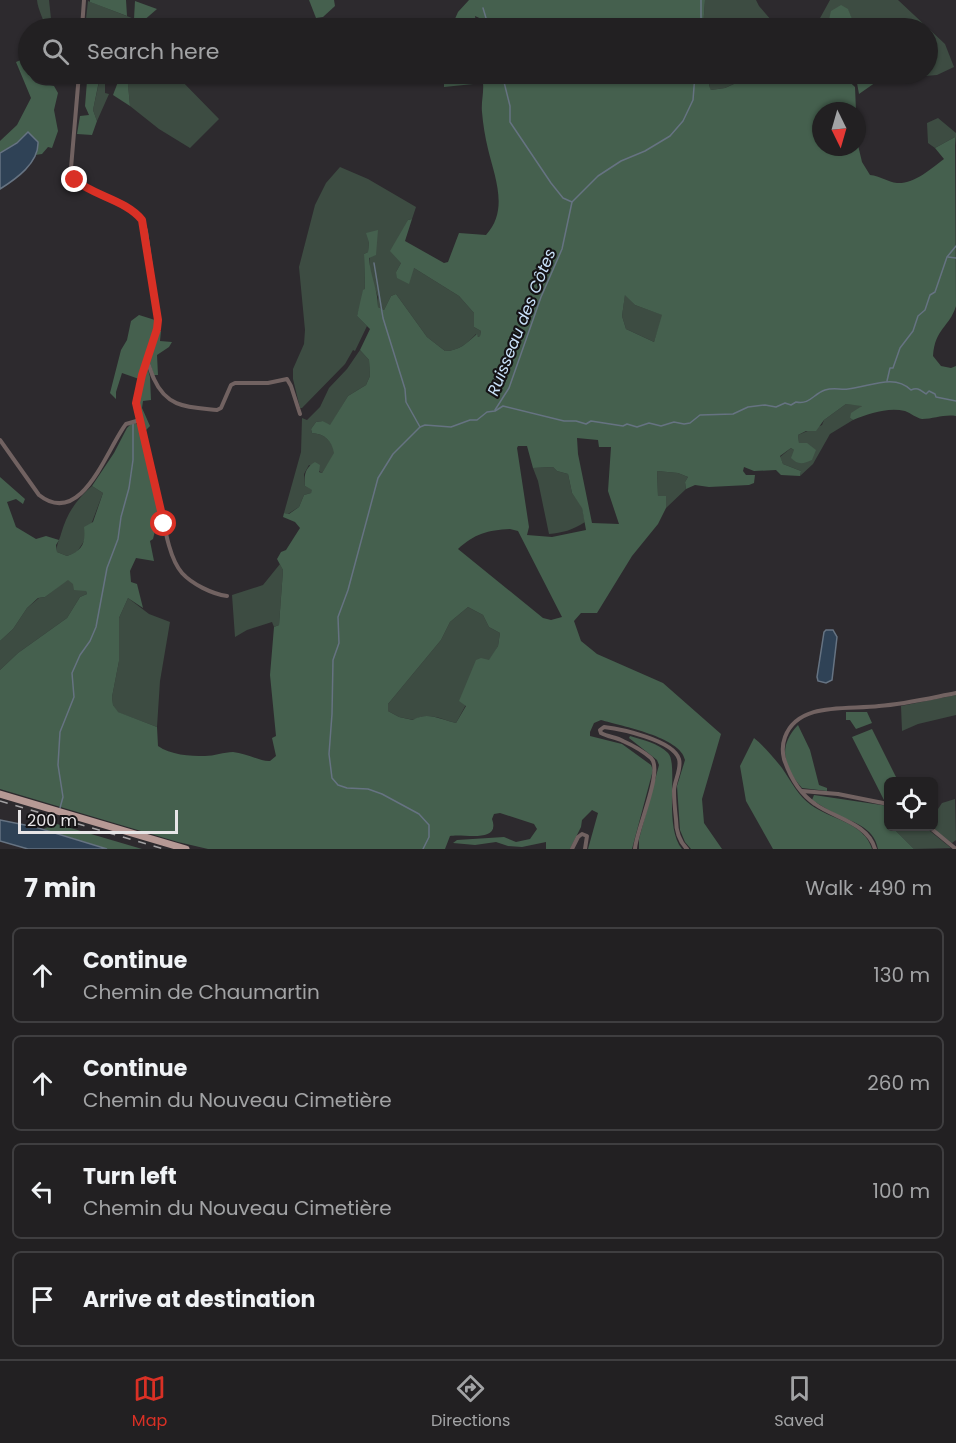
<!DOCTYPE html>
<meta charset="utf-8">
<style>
:root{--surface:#222022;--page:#2a282a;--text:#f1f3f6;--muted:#a2a3a5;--line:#3f3e40;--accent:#d93025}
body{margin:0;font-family:Poppins,sans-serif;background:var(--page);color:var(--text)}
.controls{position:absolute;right:18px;bottom:18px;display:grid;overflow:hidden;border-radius:9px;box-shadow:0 2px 4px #0004}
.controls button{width:54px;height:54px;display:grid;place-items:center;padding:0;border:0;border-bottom:2px solid var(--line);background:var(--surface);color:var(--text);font:30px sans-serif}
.compass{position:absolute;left:812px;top:102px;width:54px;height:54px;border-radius:50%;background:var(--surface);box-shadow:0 2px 4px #0004;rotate:175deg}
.scale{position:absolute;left:18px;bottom:15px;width:160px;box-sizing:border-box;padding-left:6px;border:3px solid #e7e5e7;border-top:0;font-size:16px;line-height:21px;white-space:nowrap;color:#e7e5e7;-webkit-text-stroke:4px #151315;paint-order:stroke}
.stop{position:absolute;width:18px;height:18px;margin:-14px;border:4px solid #d93025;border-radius:50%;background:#fff}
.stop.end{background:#d93025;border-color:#fff;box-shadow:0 2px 6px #0008}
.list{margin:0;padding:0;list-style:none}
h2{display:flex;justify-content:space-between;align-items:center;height:78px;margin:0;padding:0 24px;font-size:26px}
h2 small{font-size:20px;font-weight:400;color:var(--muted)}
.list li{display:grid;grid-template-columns:39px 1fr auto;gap:18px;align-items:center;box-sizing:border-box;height:96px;margin:0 12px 12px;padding:0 12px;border:2px solid var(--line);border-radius:9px}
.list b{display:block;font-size:22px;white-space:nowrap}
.list p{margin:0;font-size:20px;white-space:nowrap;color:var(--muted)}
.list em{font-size:20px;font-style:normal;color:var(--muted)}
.icon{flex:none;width:33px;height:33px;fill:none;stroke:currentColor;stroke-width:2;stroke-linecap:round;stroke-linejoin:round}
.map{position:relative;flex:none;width:956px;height:849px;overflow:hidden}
.search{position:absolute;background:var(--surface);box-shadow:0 2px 4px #0004;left:18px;right:18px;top:18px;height:66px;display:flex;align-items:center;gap:15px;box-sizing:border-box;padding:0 21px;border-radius:33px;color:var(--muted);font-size:22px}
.sheet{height:510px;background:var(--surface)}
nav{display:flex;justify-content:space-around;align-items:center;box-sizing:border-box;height:84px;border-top:2px solid var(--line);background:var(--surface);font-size:16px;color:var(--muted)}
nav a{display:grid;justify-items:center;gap:3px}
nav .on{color:var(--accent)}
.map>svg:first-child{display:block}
.green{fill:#3d4c42}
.forest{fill:#45604e;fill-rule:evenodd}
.water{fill:#2f4256;stroke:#667382;stroke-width:1.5}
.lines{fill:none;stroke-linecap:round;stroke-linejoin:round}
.stream{stroke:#667382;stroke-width:1.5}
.street{stroke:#716261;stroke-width:4}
.primary{stroke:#b69995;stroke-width:7}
.rail{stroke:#a3a1a3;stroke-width:1.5;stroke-dasharray:8 8;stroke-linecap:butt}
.route{stroke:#d93025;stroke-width:8}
.labels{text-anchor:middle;stroke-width:4.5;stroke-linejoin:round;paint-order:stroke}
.water-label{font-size:16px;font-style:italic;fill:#cae2fb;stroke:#151315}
</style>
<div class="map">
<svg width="956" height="849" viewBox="0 0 956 849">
<rect width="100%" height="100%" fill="#2d2a2e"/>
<g class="green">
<path d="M37 0H49L52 28H45C44 18 38 11 37 0Z"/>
<polygon points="705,0 756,0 759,6 778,28 703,28"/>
<polygon points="830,0 898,0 945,44 954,67 937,75 888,79 892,74 928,74 928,28 856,28 848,10 827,28 817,28 819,20"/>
<polygon points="88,1 137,20 133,28 85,28"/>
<polygon points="82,74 114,74 111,82 105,82 105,93 109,94 97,121 93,110 99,82 81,80"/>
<polygon points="127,74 133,74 134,77 140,78 145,74 156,78 158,74 175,74 219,119 190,148 159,129 130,106"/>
<polygon points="710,74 762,74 755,77 753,75 725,88 711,90 709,87"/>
<polygon points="938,118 956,133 956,146 955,137 935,148 928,143 927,123"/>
<path d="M340 167 368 179 416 207 412 219 408 220 401 263 396 272 414 268 459 296 474 313V327L481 331 480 336 478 337 476 334C467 344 458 351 445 351L427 337 396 294 391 296 384 310 378 307V297L370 275 369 242 368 252 364 254 365 290 357 316 367 326 355 351 353 350 345 364 302 408H300L293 379V369L304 344 305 330 299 267 315 205 326 183Z"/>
<polygon points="625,294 635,305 663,315 654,342 626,329 622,316"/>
<path d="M360 350 369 360 370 376 366 385 348 396 330 426 323 421 316 422 311 429 312 433C325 434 332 441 335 453L322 473 309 465 304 474 305 486 313 490 311 493 304 495 299 507 288 514 284 513 301 452 302 418 307 420 320 407 329 388 347 369Z"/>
<polygon points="846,404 863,405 850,418 853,420 830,434 813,464 800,476 801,471 783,464 780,457 791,448 794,450 799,443 798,435 822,425 824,420"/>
<path d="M553 467 557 471 568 474 572 493 582 507 585 522C573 530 562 533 549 534L538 481 533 468Z"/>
<polygon points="657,471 678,473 688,477 685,482 686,489 666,508 666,496 658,496"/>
<path d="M92 486 103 493 86 538 77 552 67 556 57 552C56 545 59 541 61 534 67 513 76 500 92 486Z"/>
<polygon points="280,564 283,570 279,625 274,627 272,622 247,630 235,637 232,595 263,585"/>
<polygon points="68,579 86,591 87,594 80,597 67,618 18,653 0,670 0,641 13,629 27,608 39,598 45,597"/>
<polygon points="128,598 149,614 170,622 160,681 157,727 117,712 113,705 112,697 119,661 119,618"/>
<path d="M468 607 483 615 489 627 500 633 498 646 456 723C441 719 427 711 414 720L399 717 388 711V704L441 640 450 622Z"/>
<polygon points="956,695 956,715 918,724 902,731 901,706"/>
<polygon points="955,799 956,840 952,843 930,827 934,826 934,809 938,809 942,803"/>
<polygon points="892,827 925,827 951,848 914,849"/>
</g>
<g class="forest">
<polygon points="90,0 126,0 127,16 90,2"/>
<polygon points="309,0 334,0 335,6 323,17 316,18"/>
<polygon points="469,0 705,0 703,28 491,28 490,23 475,16 477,28 451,28 458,12"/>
<polygon points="135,1 157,9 142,22 134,19"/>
<polygon points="841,5 848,9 856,28 827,28 831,11"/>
<path d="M23 59C27 67 29 81 39 84 43 86 49 85 54 86L58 93 54 110 58 131 52 148 48 147 42 154 35 155 38 146 26 137 0 153V141L17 125 31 98 16 62Z"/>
<polygon points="121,74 127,74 130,106 113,95"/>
<path d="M444 74H710L709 86 711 90 725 88 754 75 755 76 762 74H802L805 81 815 83 818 78 815 74H841L855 87 856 111H821V147H857V141L862 162 870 175C880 176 888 182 897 183 914 184 931 169 944 159L935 148 955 137 956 306C949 328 935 328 933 356L941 366 951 368 956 366V416C944 414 934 419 922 419 916 418 911 413 905 411 887 407 869 414 853 420L850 418 851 413 862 406 846 404 824 420 816 431H806L798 435 799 443H807L816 450 812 460C803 464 798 465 791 458L794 450 791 448 780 456 783 464 801 471 800 476 781 475 776 470 754 471 744 467 743 471 746 475H755L754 483 749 485 709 487 695 485 686 489 685 482 688 477 678 473 657 471 658 496H666V508L658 524 632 556 597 613H581L574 621 581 641 597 654 663 683 721 734 702 799 704 823 722 849H691L685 842 680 830 677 786 685 760C681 737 621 726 601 720L594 723 590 732V736L622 744 651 765 653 770 632 849H588L598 813 592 810 582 820 581 827 570 849H546V842L522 847 508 846 496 842 475 845 453 843 457 840 504 837 516 842 530 839 537 829 534 824 500 813 494 814 492 819C501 844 463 833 450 836L445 849H208L178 842 0 789V670L18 653 67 618 80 597 87 594 86 591 74 590 73 584 68 580 45 597 38 598 27 608 13 629 0 641V477L25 499 23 504 16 499 7 502 16 527 36 539 46 536 59 540 56 545 57 552 67 556C82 551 86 543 84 527L93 522 103 493 92 486 114 453 127 428 131 424 136 423 141 431 159 515 153 539 150 541 154 561 136 558 130 571 131 582 137 584 143 608 128 598 119 618V661L112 697 113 705 118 712 157 727 158 746C170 755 190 756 205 756 214 756 224 752 233 752 246 753 261 762 270 761L276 756 272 738 276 736 270 675 274 627 279 625 283 570 277 559 281 552 286 550 300 528 295 522 283 517 284 513 289 514 299 507 304 495 311 493 312 490 305 486C304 474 305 468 315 462L320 465 319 472 322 473 334 453C332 441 325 434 312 433L311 429 316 422 323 421 330 425 348 396 366 385 370 376 369 360 360 350 370 329 357 316 363 290 365 289 364 254 368 252 369 242 366 233 378 230 376 255 369 258C370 275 378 290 378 307L384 310 391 296 396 294 427 337 445 351C459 351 467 343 477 334L478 337 480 336 481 331 474 327V313L459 296 414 268 409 284 397 278 396 272 401 263 390 251 408 220 412 219 405 241 444 263 448 262 459 233 486 235C509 210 495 178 488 149 485 137 483 124 482 112 481 102 484 93 483 83L444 87ZM625 295 635 305 662 315 654 342 626 329 622 316ZM577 438 598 440 599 447H611L608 491 619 524 592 523 578 454ZM518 446H527L533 468 553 467 557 471 568 474 572 493 582 508 586 530 552 537 527 535 529 527 517 448ZM510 529 518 531 562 617 551 620 543 618 458 549C474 534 488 530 510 529ZM468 607 483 615 489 627 500 633 498 646 489 660 481 658 476 660 459 701 466 706 456 723C441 720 428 711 413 720L399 717 388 711V704L441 640 450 622Z"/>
<polygon points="846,74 911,74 892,74 888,79 879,80 859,94 857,83"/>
<polygon points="87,81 99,81 93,110 97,121 92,135 77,134 80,116 89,115 85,106"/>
<polygon points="139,315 155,320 155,328 139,379 122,373 116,392 116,399 110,393 121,350 127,340 131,321"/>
<polygon points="159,331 161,331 160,341 172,342 169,347 157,355 158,375 154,375 149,360"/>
<polygon points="147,366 150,377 151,400 143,401 142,408 150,426 146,430 138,402"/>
<polygon points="846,712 867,712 872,723 856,729 850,720 846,720"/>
<path d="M798 725 810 750 819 785 827 788V791L802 788C784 767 777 747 798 725Z"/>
<polygon points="872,729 898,781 888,782 888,802 885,802 852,737"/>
<path d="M630 736C643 740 658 743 668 753 679 764 663 826 682 849H639V839L659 765 657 760 629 738Z"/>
<path d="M754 738C764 746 774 758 782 768 791 781 798 796 811 805 830 819 865 823 872 849H773L746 801 740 766Z"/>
<path d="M814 795 888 806V826L892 827 914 849H878C874 826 851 822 834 813 826 809 819 804 812 800Z"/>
<polygon points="57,824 142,849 107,849 43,829"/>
</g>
<g class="water">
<path d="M28 132 38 142C39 163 16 179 0 189V153L17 143Z"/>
<polygon points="826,630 833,630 837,637 832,680 826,683 818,681 817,677 824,632"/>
<polygon points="0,820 35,827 107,849 28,849 0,841"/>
</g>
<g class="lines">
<g class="stream">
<polyline points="701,0 701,28"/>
<polyline points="483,8 489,28"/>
<polyline points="502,74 510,106 510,122 551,183 563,198 572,202"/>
<polyline points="948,257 956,258"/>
<polyline points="374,263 383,318 405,389 406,402 420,427"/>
<polyline points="887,381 890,368 893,368 900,348 913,331 918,316 925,310 930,295 935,292 947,257 956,246"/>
<polyline points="495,410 509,388 541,297 562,249 572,202 598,176 621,161 645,151 670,136 683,121 693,100 695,74"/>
<polyline points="60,808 63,797 58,765 60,732 74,697 72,673 80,655 90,641 96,627 107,568 118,539 121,517 129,488 133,460 133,424"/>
<path d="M423 849 429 837V825L419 814 382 794 368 789 347 788 338 785 332 778 329 754 332 714 333 660 339 643 338 617 348 590 378 478 393 454 420 427 425 425 451 427 470 420H477L487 412 495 411 503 406 564 421H576L586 424 591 421 623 426 627 424 637 427 649 423 661 426 674 422 684 424 690 423 700 415 733 414 748 407 765 405 776 407 785 403 791 405 796 402C810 405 813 394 825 390 834 387 840 390 848 389 869 387 894 373 911 390 918 387 920 390 926 394L929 391 935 394 936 397 956 401"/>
</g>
<g class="street">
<polyline points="82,28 84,0"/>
<path d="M79 74 71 168C77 192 119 201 139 215L142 220 146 231 158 319 157 329C148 360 133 387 140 420"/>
<path d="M147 361C150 367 151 373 154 379 167 408 188 407 217 410L221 408 231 385 235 383H268L287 379 291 386 300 414"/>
<path d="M0 440 39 495C82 529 107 448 126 424L140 420C148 446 154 475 160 502 164 522 168 557 182 573 192 584 212 594 227 596"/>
<polyline points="802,791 838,794 888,804"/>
<polyline points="928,826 956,849"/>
<polyline points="572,849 578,837 582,834 587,836 585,849"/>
<path d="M635 849C636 830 664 770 651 758 644 752 632 745 623 741 616 737 608 737 601 733L600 730 604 727C621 729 673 740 679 759 682 769 674 781 674 791 674 800 675 810 676 819 676 830 679 841 687 849"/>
<path d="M875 849C868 823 834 818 815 804 799 793 790 777 784 759 782 751 782 745 785 737 798 701 849 710 879 706 905 704 930 698 956 693"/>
</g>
<polyline class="primary" points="0,794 186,849"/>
<polyline class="rail" points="0,801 164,849"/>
</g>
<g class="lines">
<path class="route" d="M75 180C94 196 126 200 142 220L158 320 157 329 142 375 136 403 164 524"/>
</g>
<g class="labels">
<g class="water-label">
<text transform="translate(521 322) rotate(-68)" y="6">Ruisseau des Côtes</text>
</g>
</g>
</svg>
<div class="controls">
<button><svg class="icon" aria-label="locate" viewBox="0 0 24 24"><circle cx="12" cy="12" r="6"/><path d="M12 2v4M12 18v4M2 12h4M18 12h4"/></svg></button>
</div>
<svg class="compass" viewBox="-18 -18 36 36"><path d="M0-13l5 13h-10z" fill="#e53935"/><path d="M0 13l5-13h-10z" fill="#a2a3a5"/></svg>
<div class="scale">200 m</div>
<div class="stop" style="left:164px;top:524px"></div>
<div class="stop end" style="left:75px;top:180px"></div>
<div class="search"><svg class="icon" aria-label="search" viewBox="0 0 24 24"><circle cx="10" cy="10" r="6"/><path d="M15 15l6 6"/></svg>Search here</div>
</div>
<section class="sheet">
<h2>7 min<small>Walk · 490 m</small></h2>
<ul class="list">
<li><svg class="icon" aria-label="ahead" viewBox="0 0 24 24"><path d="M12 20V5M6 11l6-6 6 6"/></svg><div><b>Continue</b><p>Chemin de Chaumartin</p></div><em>130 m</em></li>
<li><svg class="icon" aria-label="ahead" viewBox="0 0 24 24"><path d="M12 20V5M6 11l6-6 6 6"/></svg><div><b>Continue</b><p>Chemin du Nouveau Cimetière</p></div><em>260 m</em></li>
<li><svg class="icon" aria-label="left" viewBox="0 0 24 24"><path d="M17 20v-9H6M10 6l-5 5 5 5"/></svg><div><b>Turn left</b><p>Chemin du Nouveau Cimetière</p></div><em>100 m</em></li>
<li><svg class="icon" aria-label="arrive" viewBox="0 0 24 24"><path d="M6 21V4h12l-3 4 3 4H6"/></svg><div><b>Arrive at destination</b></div></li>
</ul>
</section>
<nav>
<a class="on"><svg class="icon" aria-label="map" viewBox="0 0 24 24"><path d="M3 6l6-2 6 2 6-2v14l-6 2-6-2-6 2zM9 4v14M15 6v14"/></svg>Map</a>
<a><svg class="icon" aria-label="directions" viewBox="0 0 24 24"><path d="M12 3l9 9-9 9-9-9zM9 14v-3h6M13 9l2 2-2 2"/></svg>Directions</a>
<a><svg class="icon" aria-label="saved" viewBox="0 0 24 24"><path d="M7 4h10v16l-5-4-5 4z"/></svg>Saved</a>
</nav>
